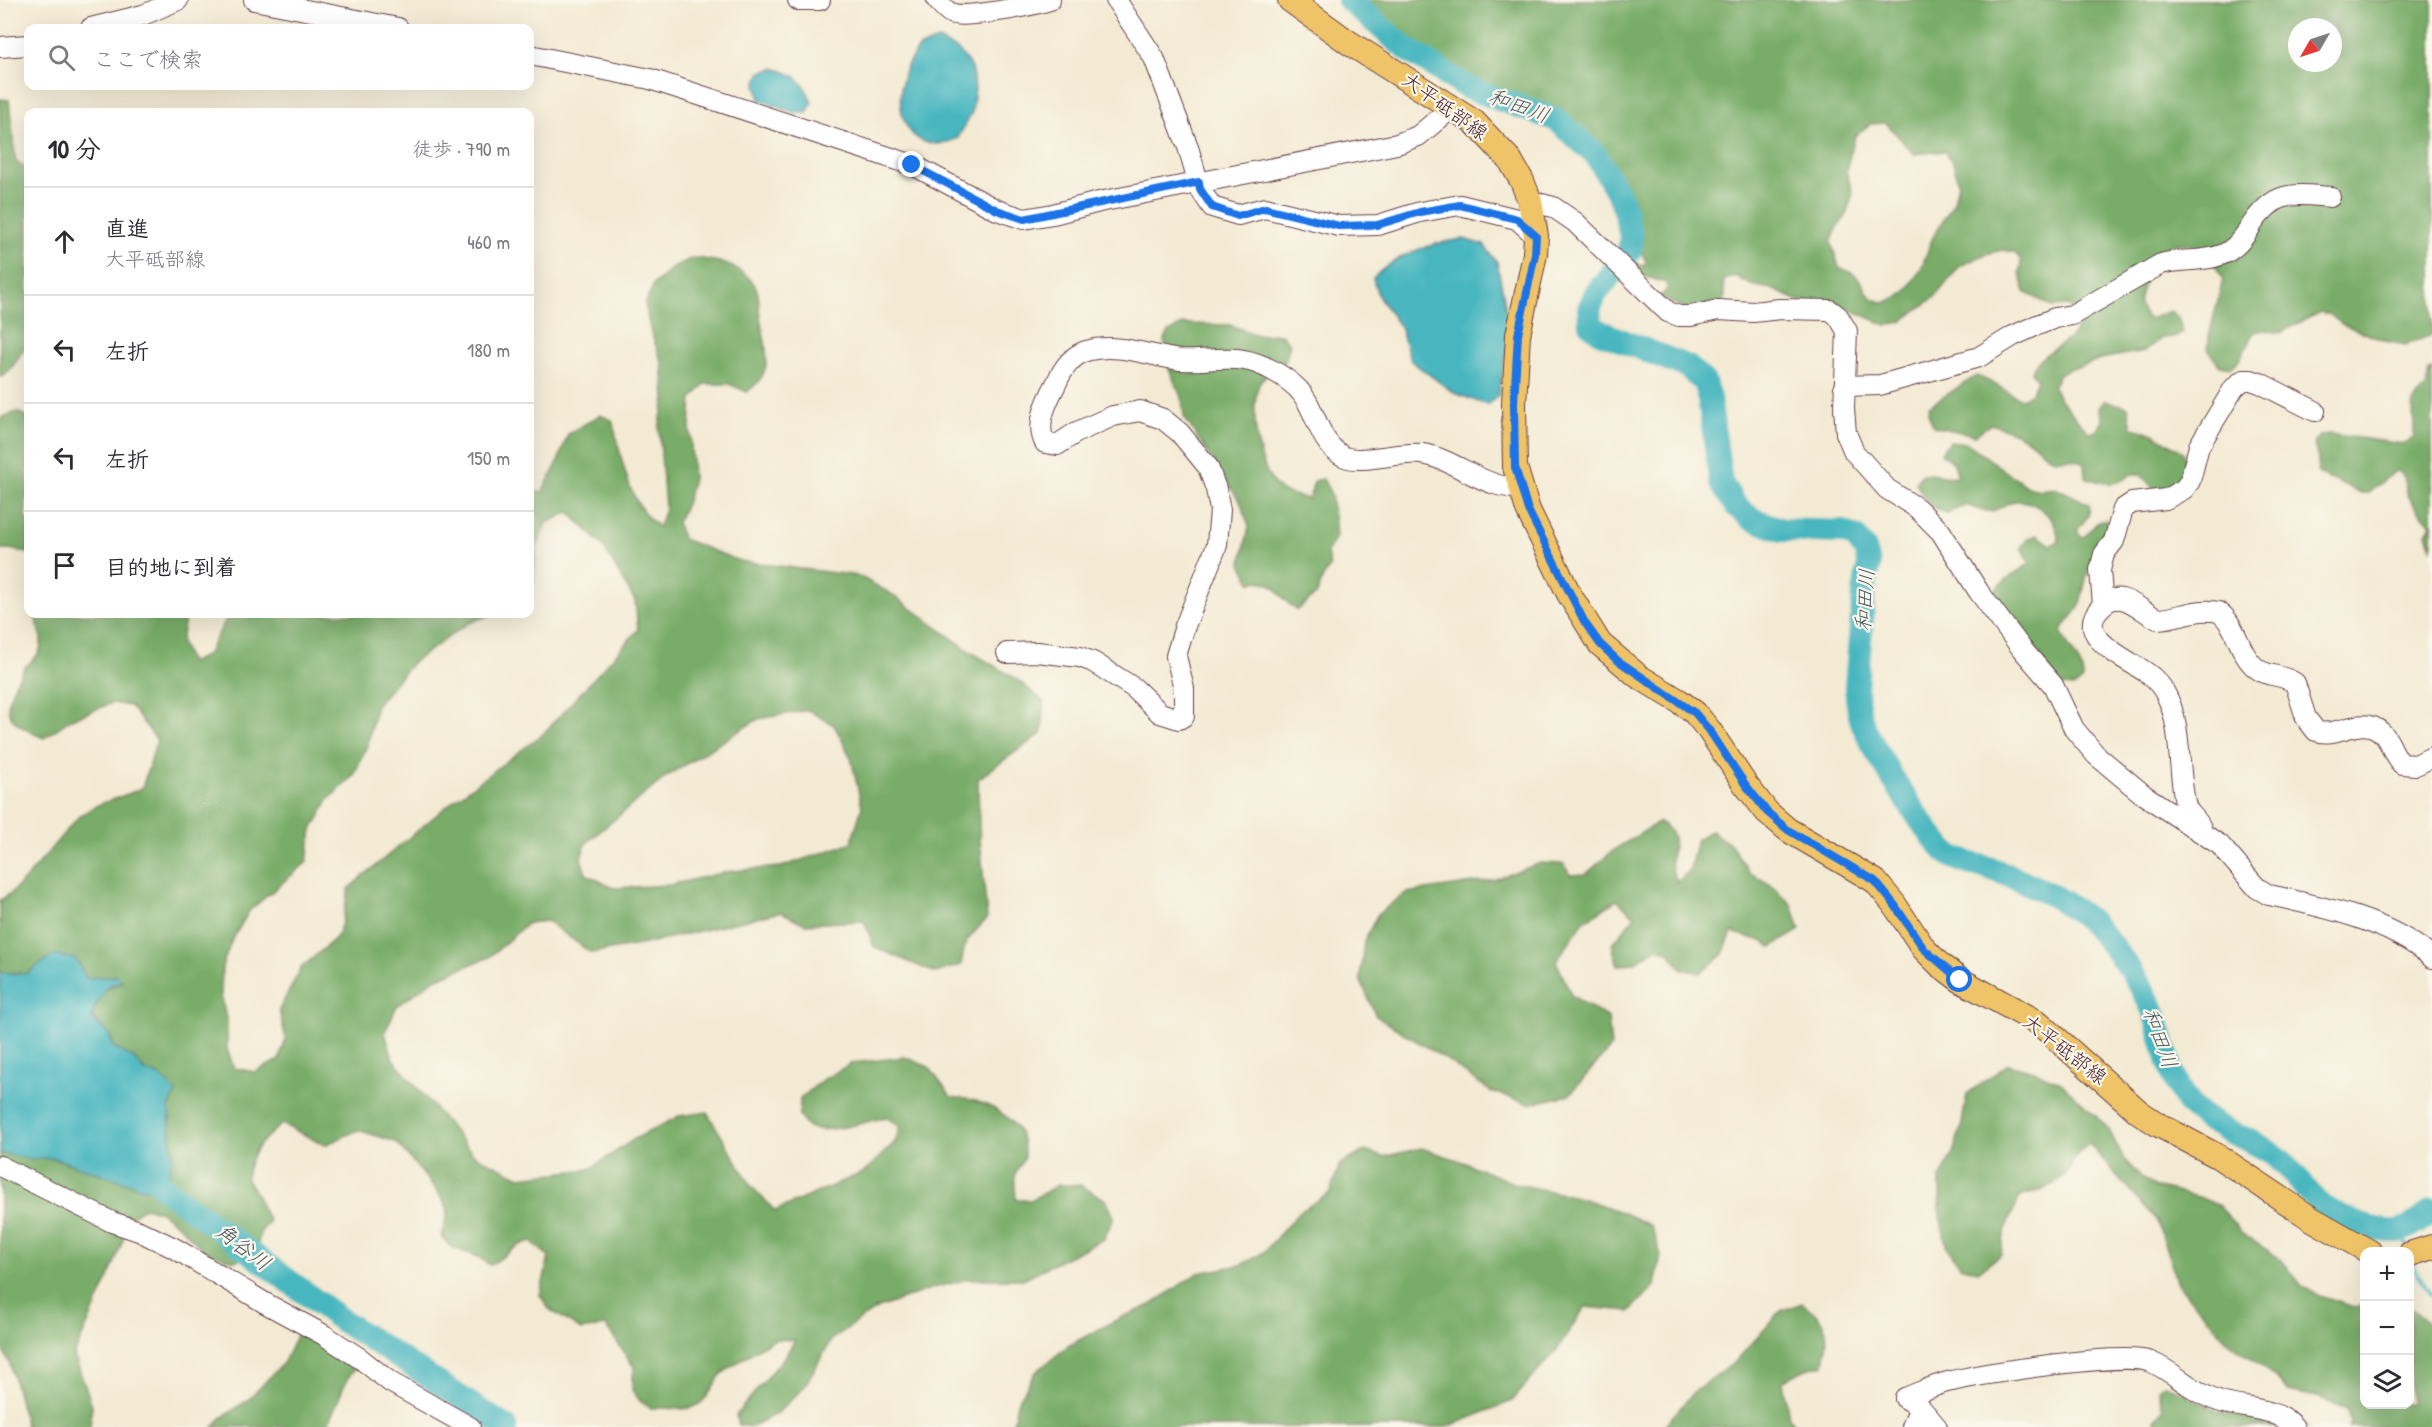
<!DOCTYPE html>
<html lang="ja">
<meta charset="utf-8">
<style>
:root{--surface:#fff;--page:#f7f7f7;--text:#2b2b33;--muted:#7c7c81;--line:#e1e1e2}
body{margin:0;font-family:"Patrick Hand","Klee One",sans-serif;background:var(--page);color:var(--text)}
.controls{position:absolute;right:18px;bottom:18px;display:grid;overflow:hidden;border-radius:12px;box-shadow:0 6px 24px #0002}
.controls button{width:54px;height:54px;display:grid;place-items:center;padding:0;border:0;border-bottom:2px solid var(--line);background:var(--surface);color:var(--text);font:30px sans-serif}
.compass{position:absolute;left:2288px;top:18px;width:54px;height:54px;border-radius:50%;background:var(--surface);box-shadow:0 6px 24px #0002;rotate:231deg}
.stop{position:absolute;width:18px;height:18px;margin:-14px;border:4px solid #1a73e8;border-radius:50%;background:#fff}
.stop.end{background:#1a73e8;border-color:#fff;box-shadow:0 2px 6px #0008}
.list{margin:0;padding:0;list-style:none}
h2{display:flex;justify-content:space-between;align-items:center;height:78px;margin:0;padding:0 24px;font-size:26px}
h2 small{font-size:20px;font-weight:400;color:var(--muted)}
.list li{display:grid;grid-template-columns:39px 1fr auto;gap:18px;align-items:center;box-sizing:border-box;height:108px;padding:0 24px;border-top:2px solid var(--line)}
.list b{display:block;font-size:22px;white-space:nowrap}
.list p{margin:0;font-size:20px;white-space:nowrap;color:var(--muted)}
.list em{font-size:20px;font-style:normal;color:var(--muted)}
.icon{flex:none;width:33px;height:33px;fill:none;stroke:currentColor;stroke-width:2;stroke-linecap:round;stroke-linejoin:round}
.map{position:relative;flex:none;width:2432px;height:1427px;overflow:hidden}
.search{position:absolute;background:var(--surface);box-shadow:0 6px 24px #0002;left:24px;top:24px;width:510px;height:66px;display:flex;align-items:center;gap:15px;box-sizing:border-box;padding:0 21px;border-radius:12px;color:var(--muted);font-size:22px}
.panel{position:absolute;background:var(--surface);box-shadow:0 6px 24px #0002;left:24px;top:108px;width:510px;height:510px;border-radius:12px}
.map>svg:first-child{display:block}
.forest{fill:#78ac68;stroke:#61664a;stroke-width:1.5;fill-rule:evenodd}
.water{fill:#47b6bf;stroke:#486a75;stroke-width:1.5}
.lines{fill:none;stroke-linecap:round;stroke-linejoin:round}
.stream{stroke:#47b6bf;stroke-width:4}
.river{stroke:#47b6bf;stroke-width:24}
.minor-casing{stroke:#633d44;stroke-width:22}
.major-casing{stroke:#633d44;stroke-width:26}
.minor{stroke:#fff;stroke-width:20}
.major{stroke:#efc469;stroke-width:24}
.route{stroke:#1a73e8;stroke-width:8}
.labels{text-anchor:middle;stroke-width:4.5;stroke-linejoin:round;paint-order:stroke}
.street-label{font-size:20px;fill:#4a1f2b;stroke:#fbf7ec}
.water-label{font-size:21px;font-style:italic;fill:#495b66;stroke:#fbf7ec}
</style>
<div class="map">
<svg width="2432" height="1427" viewBox="0 0 2432 1427">
<rect width="100%" height="100%" fill="#fbf7ec"/>
<filter id="ink" filterUnits="userSpaceOnUse"><feTurbulence type="fractalNoise" baseFrequency=".0167" numOctaves="2"/><feDisplacementMap in="SourceGraphic" scale="12" xChannelSelector="R" yChannelSelector="G"/><feConvolveMatrix kernelMatrix="1 2 1 2 8 2 1 2 1" color-interpolation-filters="sRGB"/></filter>
<filter id="wash" filterUnits="userSpaceOnUse"><feTurbulence type="fractalNoise" baseFrequency=".008" numOctaves="4" result="noise"/><feDisplacementMap in="SourceGraphic" scale="24" xChannelSelector="R" yChannelSelector="G"/><feGaussianBlur stdDeviation="1.35" result="paint"/><feColorMatrix in="noise" values="0 0 0 0 0 0 0 0 0 0 0 0 0 0 0 0 0 1.4 0 .05"/><feComposite in="paint" operator="in"/></filter>
<g filter="url(#wash)">
<rect width="100%" height="100%" fill="#f3ead3"/>
<g class="forest">
<path d="M1360 0H2432V335L2406 345 2385 341 2342 324 2329 314 2320 312 2280 333 2265 330 2254 332 2240 359 2232 367 2219 365 2208 350 2209 337 2223 278C2217 269 2211 259 2203 252 2186 236 2156 245 2147 265 2145 271 2145 278 2144 284 2139 300 2136 303 2147 318L2150 319 2170 311 2178 317 2183 332 2176 337 2162 338 2144 351 2100 359 2080 367 2070 368 2059 374 2053 386 2059 398 2089 433 2096 431 2103 421 2099 408 2105 400 2128 407 2132 428 2153 433 2183 452 2186 462C2181 478 2175 492 2156 491L2140 474H2132C2115 488 2104 484 2085 477L2084 463C2074 455 2063 461 2052 458 2042 455 2038 446 2030 441 2018 433 2004 428 1991 424L1975 435 1933 426 1928 413 1929 406 1976 376C1993 381 2005 392 2022 399L2032 392 2037 379 2031 372C2041 348 2077 345 2081 318L2068 306 2053 307 2025 292 2020 274 2021 260 2014 252 2002 250 1986 254 1960 266 1935 297 1901 322 1886 325 1851 310 1819 303 1799 301 1772 289 1751 285 1736 276 1726 279 1723 283 1725 297 1723 303 1686 310 1660 297 1668 288 1666 283 1634 273 1630 262H1635L1641 266 1647 263 1639 248C1644 235 1641 231 1632 221V202L1617 170 1602 153 1560 116 1502 95 1460 76 1422 53 1382 21ZM2297 27H2333V63H2297ZM1886 123 1914 154 1945 151 1954 165 1958 183 1954 202 1932 239 1921 269 1905 293 1885 303C1861 296 1871 290 1857 277 1852 272 1845 270 1839 267L1831 242 1839 225 1845 218 1853 193 1846 171 1855 136 1870 124Z"/>
<path d="M0 99 9 100 16 162 28 170V345C17 354 14 372 0 377Z"/>
<path d="M693 258C714 260 733 263 749 278 762 290 757 301 760 316 765 347 777 371 747 392L729 384H705L692 399 690 426 693 479 686 504 677 523 683 539 739 561 859 576 893 595 971 652 1017 679 1044 702 1042 733 978 779 979 827 987 918 965 943 961 965 935 973 874 947 864 921 805 924 781 912 640 945 591 953 547 921 528 923 489 957 435 979 397 1006 385 1032 393 1059 474 1155 520 1177 590 1169 633 1140 679 1116 707 1112 752 1187 775 1211 864 1172 895 1142 900 1127 886 1117C869 1121 825 1135 809 1127 806 1125 802 1119 799 1116L800 1099 822 1080 852 1063 905 1057 929 1067 951 1097C984 1099 1026 1117 1024 1156 1024 1162 1019 1166 1016 1172 1013 1179 1016 1192 1016 1200H1031L1058 1185H1080L1106 1200 1114 1217 1104 1239 1023 1279H968L930 1289 876 1309 832 1339 804 1387 778 1413 751 1427 739 1425 736 1415 786 1355 795 1340C789 1340 783 1339 777 1339 769 1340 729 1368 722 1374 713 1383 709 1400 696 1406 683 1412 664 1406 650 1408L640 1401 632 1390 634 1367 606 1326 581 1330 549 1309 540 1295 549 1257 531 1241C515 1244 505 1257 490 1265 485 1262 481 1258 476 1256 460 1249 452 1253 442 1236L448 1210 438 1192 396 1142 358 1130 325 1145 282 1124C261 1141 250 1151 246 1178L255 1192 269 1222 260 1233 257 1248 244 1258 233 1261 203 1250 184 1230 161 1212 145 1207 132 1216 111 1272 74 1355 92 1405 90 1427H26L10 1364 0 1342V1153L29 1159 53 1158 146 1189 172 1155 169 1108 176 1092 159 1075 145 1071 133 1058 113 1047 109 1034 92 1018C96 999 103 987 122 982L117 976 86 978 54 955 26 974 0 972V900C21 892 59 835 79 817 97 801 120 799 142 788L157 740 130 706 112 703 71 719 44 738C0 720 0 707 25 667 30 662 38 657 40 650 44 637 37 626 34 614H186L181 641 190 663 207 655 229 614H492L467 624 412 663 376 705 368 743 354 775 329 799 312 830 307 862 249 911 231 942 222 967 221 996 227 1022V1049L234 1068 255 1072 279 1060 286 1039 279 1010 301 968 336 938 342 923 349 888 453 801 543 734 638 630 635 601 603 546 569 512 545 524 537 549 534 583 530 586V492H542L557 464 568 434 600 415 612 420C622 456 627 505 659 527L665 508 659 428 665 399 662 363 650 329 645 304 654 284 675 266ZM808 710 834 725 851 758 862 807 851 843 781 867 731 871 669 885 614 888 586 874 581 858 586 843 667 776 758 719Z"/>
<path d="M1184 324 1230 325 1257 335 1281 334 1290 344C1288 350 1287 360 1282 365 1276 371 1264 374 1260 382 1248 408 1257 474 1282 491 1288 495 1301 496 1309 499L1314 481 1323 479 1331 494 1335 523 1336 537 1327 553 1330 567 1323 577 1317 594 1297 610C1277 598 1277 577 1251 582L1241 564 1249 526 1241 503 1184 417 1182 399 1169 369 1164 341 1169 332Z"/>
<path d="M2432 369V550L2426 533 2431 525C2424 515 2410 504 2407 492 2404 482 2406 476 2397 470L2368 493H2361L2335 480 2327 479 2317 472C2321 457 2315 455 2314 442L2321 435 2330 434 2404 444 2414 437C2416 415 2405 403 2426 389L2429 371Z"/>
<polygon points="17,412 28,417 28,485 25,519 28,520 28,553 10,549 0,549 0,421 2,417"/>
<path d="M1949 441 1967 443 2027 487 2040 490 2057 488 2089 504C2092 516 2083 521 2077 531L2081 536 2084 537 2098 522 2106 519 2111 524 2089 567 2079 608 2061 631C2068 651 2083 659 2083 680L2075 687 2062 686 1993 597 1994 591 2007 579 2030 563 2021 548 2027 539 2037 535 2051 545 2058 542C2060 521 2038 500 2016 501 2006 501 2001 510 1991 511 1971 512 1968 497 1948 514 1931 510 1923 498 1916 482L1922 474C1935 473 1945 478 1958 476L1954 464 1941 453Z"/>
<path d="M1659 822C1685 837 1667 848 1672 869 1672 873 1676 878 1678 882L1690 869 1697 839 1711 831 1730 844 1750 873 1771 885 1792 905 1800 930 1771 947 1762 941 1732 932 1723 954 1701 973 1682 969 1669 952 1658 948 1635 962 1618 966 1612 945 1635 916 1617 900 1583 922 1556 961 1572 996 1608 1018 1611 1047 1569 1095 1529 1104 1490 1091 1444 1058 1376 1016 1360 979 1364 941 1378 914 1406 893 1494 880 1540 863 1564 864 1570 875 1586 874 1615 849Z"/>
<path d="M2008 1064 2034 1071 2061 1083 2101 1121 2109 1130 2123 1158 2141 1178 2157 1188 2199 1197 2220 1206 2242 1234 2281 1259 2302 1286 2319 1296 2355 1307 2364 1305V1404H2410V1308L2423 1317 2432 1327V1427H2348L2350 1423 2347 1410 2322 1398 2288 1391 2275 1376 2228 1342 2177 1283 2157 1221 2089 1144C2069 1157 2076 1165 2063 1177 2053 1188 2033 1192 2020 1197L2005 1229 2001 1254 1978 1271 1960 1266 1946 1245 1940 1216V1179L1952 1156 1961 1128 1967 1094Z"/>
<polygon points="1421,1148 1458,1160 1513,1183 1581,1198 1624,1213 1651,1226 1661,1255 1655,1286 1630,1311 1585,1307 1557,1350 1512,1401 1447,1427 1012,1427 1017,1403 1035,1373 1068,1346 1120,1318 1151,1305 1198,1273 1241,1265 1264,1252 1299,1212 1330,1193 1340,1164 1365,1151 1383,1157"/>
<path d="M1802 1303C1830 1322 1829 1332 1824 1364L1806 1369 1783 1381 1789 1417 1795 1427H1663L1697 1389 1735 1362 1781 1311Z"/>
<polygon points="310,1323 358,1364 347,1379 327,1427 213,1427 220,1419 249,1399 284,1362 298,1332"/>
<polygon points="2165,1384 2218,1411 2278,1426 2309,1427 2156,1427 2155,1420 2163,1409 2158,1389"/>
</g>
<g class="water">
<path d="M938 40 958 50 971 66 975 88 972 112 958 138C902 164 887 95 912 57 915 54 917 49 921 47 926 44 933 42 938 40Z"/>
<path d="M774 68C797 75 803 80 812 102L807 113H795L760 100 756 84 761 72Z"/>
<path d="M1463 239 1484 245 1497 262 1510 331 1498 396 1487 405 1454 393 1411 361 1400 327 1378 296 1373 278C1397 254 1430 243 1463 239Z"/>
<polygon points="54,955 76,959 86,978 116,976 123,981 108,986 95,1006 92,1019 109,1034 113,1047 133,1058 145,1071 159,1075 176,1092 169,1108 172,1155 166,1190 146,1189 53,1158 29,1159 0,1153 0,972 26,974"/>
</g>
<g class="lines">
<g class="stream">
<polyline points="2400,1231 2406,1245"/>
<polyline points="2413,1262 2416,1272 2432,1295"/>
</g>
<g class="river">
<path d="M1349 0 1405 48 1468 88 1557 120 1595 154 1621 198 1631 235 1630 250 1596 293 1589 309 1590 324 1600 332 1688 367 1704 382 1709 398 1721 483 1736 506 1752 519 1782 530 1843 532 1855 537 1865 549 1869 564 1864 592 1856 687C1857 699 1858 711 1862 722 1873 749 1930 843 1953 857 1965 864 1979 865 1992 869 2023 880 2072 902 2095 926 2117 950 2138 979 2152 1008 2166 1039 2167 1078 2190 1105 2209 1126 2247 1137 2272 1153 2293 1167 2303 1190 2321 1205 2336 1218 2383 1236 2402 1230 2414 1226 2423 1219 2432 1210"/>
<polyline points="144,1166 166,1190 344,1322 506,1427"/>
</g>
</g>
</g>
<g filter="url(#ink)">
<g class="lines">
<g class="minor-casing">
<g id="minor">
<polyline points="254,0 398,28"/>
<polyline points="798,0 820,0"/>
<path d="M937 0C941 4 946 11 951 13 963 20 1034 5 1050 0"/>
<polyline points="1116,0 1154,58 1188,147 1200,189 1212,207 1238,215 1265,208 1339,226 1378,225 1420,212 1460,205 1517,219 1536,236"/>
<polyline points="91,28 143,15 178,0"/>
<polyline points="0,47 28,45"/>
<polyline points="530,55 650,79 913,165 997,210 1024,219 1053,214 1099,202 1397,144 1418,136 1453,107"/>
<path d="M1530 201 1553 207 1575 222 1668 312 1679 316H1691L1718 310 1753 312 1780 309 1830 310 1838 316 1847 331 1844 408 1846 433 1854 452 1887 489 1917 508 1941 532 1979 592 2022 649 2053 685 2074 729 2096 755 2144 795 2220 845 2257 888 2269 895C2321 906 2392 921 2432 958"/>
<path d="M1844 386 1880 385 1979 357 2013 336 2035 326 2055 318 2072 315 2161 264C2182 258 2211 263 2229 251 2240 244 2247 233 2253 223 2276 190 2293 194 2330 197"/>
<polyline points="2103,605 2100,570 2104,554 2114,541 2123,509 2132,503 2166,499 2184,489 2190,481 2199,446 2234,388 2243,380 2251,380 2260,383 2315,411"/>
<path d="M1007 653 1037 652 1080 657 1093 662 1134 688 1160 713 1179 719 1184 716V689L1176 656 1185 626 1217 545 1220 510 1216 489 1208 467 1180 433 1163 419 1140 411 1113 416 1077 432 1057 445 1045 443C1035 425 1047 401 1056 384 1062 370 1071 356 1086 351 1117 342 1150 356 1180 360 1201 362 1223 356 1244 360 1262 363 1283 375 1296 387 1317 406 1317 445 1345 457 1362 464 1401 451 1422 454 1449 458 1472 478 1498 485 1505 487 1513 487 1520 489"/>
<path d="M2201 828C2198 819 2188 814 2186 806 2177 771 2183 724 2165 693 2161 685 2154 678 2147 673 2130 660 2070 637 2102 606 2121 586 2141 612 2158 619 2179 618 2198 607 2219 612 2238 626 2238 653 2255 667 2265 677 2283 674 2295 683L2306 718 2316 731C2337 739 2361 714 2381 732 2391 740 2392 755 2402 764L2416 765 2432 757"/>
<polyline points="0,1166 112,1222 139,1231 176,1249 265,1303 324,1335 361,1359 390,1382 470,1427"/>
<path d="M1905 1398C1921 1392 1936 1384 1952 1381 1985 1373 2126 1351 2151 1362 2175 1372 2193 1393 2218 1401 2243 1410 2276 1406 2294 1427"/>
<polyline points="1905,1398 1920,1407 1937,1427"/>
<polyline points="1912,1427 1920,1407"/>
</g>
</g>
<g class="major-casing">
<g id="major">
<polyline points="1290,0 1348,42 1474,122 1510,160 1522,181 1530,201 1536,236 1535,254 1518,335 1514,403 1515,467 1528,510 1569,594 1600,644 1638,676 1679,701 1695,713 1709,730 1745,784 1767,812 1788,830 1875,881 1894,904 1924,949 1940,965 1960,980 2039,1023 2139,1112 2157,1124 2219,1157 2312,1219 2370,1252"/>
<polyline points="2410,1254 2432,1247"/>
</g>
</g>
<use href="#minor" class="minor"/>
<use href="#major" class="major"/>
</g>
</g>
<g class="lines" filter="url(#ink)">
<polyline class="route" points="912,165 997,210 1024,219 1199,182 1200,189 1212,207 1238,216 1265,208 1339,226 1377,225 1420,212 1460,205 1517,219 1536,236 1535,254 1518,335 1514,403 1515,467 1528,510 1585,623 1600,644 1617,660 1695,713 1709,730 1745,784 1767,812 1788,830 1875,881 1894,904 1924,949 1960,980"/>
</g>
<g class="labels">
<g class="street-label">
<text transform="translate(1445 106) rotate(36)" y="7">大平砥部線</text>
<text transform="translate(2065 1049) rotate(38)" y="7">大平砥部線</text>
</g>
<g class="water-label">
<text transform="translate(1519 106) rotate(20)" y="7">和田川</text>
<text transform="translate(1865 600) rotate(-86)" y="7">和田川</text>
<text transform="translate(2160 1038) rotate(70)" y="7">和田川</text>
<text transform="translate(243 1247) rotate(37)" y="7">角谷川</text>
</g>
</g>
</svg>
<div class="controls">
<button>+</button>
<button>−</button>
<button><svg class="icon" aria-label="layers" viewBox="0 0 24 24"><path d="M12 4l9 5-9 5-9-5zM3 14l9 5 9-5"/></svg></button>
</div>
<svg class="compass" viewBox="-18 -18 36 36"><path d="M0-13l5 13h-10z" fill="#e53935"/><path d="M0 13l5-13h-10z" fill="#7c7c81"/></svg>
<div class="stop" style="left:1960px;top:980px"></div>
<div class="stop end" style="left:912px;top:165px"></div>
<div class="search"><svg class="icon" aria-label="search" viewBox="0 0 24 24"><circle cx="10" cy="10" r="6"/><path d="M15 15l6 6"/></svg>ここで検索</div>
<section class="panel">
<h2>10 分<small>徒歩 · 790 m</small></h2>
<ul class="list">
<li><svg class="icon" aria-label="ahead" viewBox="0 0 24 24"><path d="M12 20V5M6 11l6-6 6 6"/></svg><div><b>直進</b><p>大平砥部線</p></div><em>460 m</em></li>
<li><svg class="icon" aria-label="left" viewBox="0 0 24 24"><path d="M17 20v-9H6M10 6l-5 5 5 5"/></svg><div><b>左折</b></div><em>180 m</em></li>
<li><svg class="icon" aria-label="left" viewBox="0 0 24 24"><path d="M17 20v-9H6M10 6l-5 5 5 5"/></svg><div><b>左折</b></div><em>150 m</em></li>
<li><svg class="icon" aria-label="arrive" viewBox="0 0 24 24"><path d="M6 21V4h12l-3 4 3 4H6"/></svg><div><b>目的地に到着</b></div></li>
</ul>
</section>
</div>
